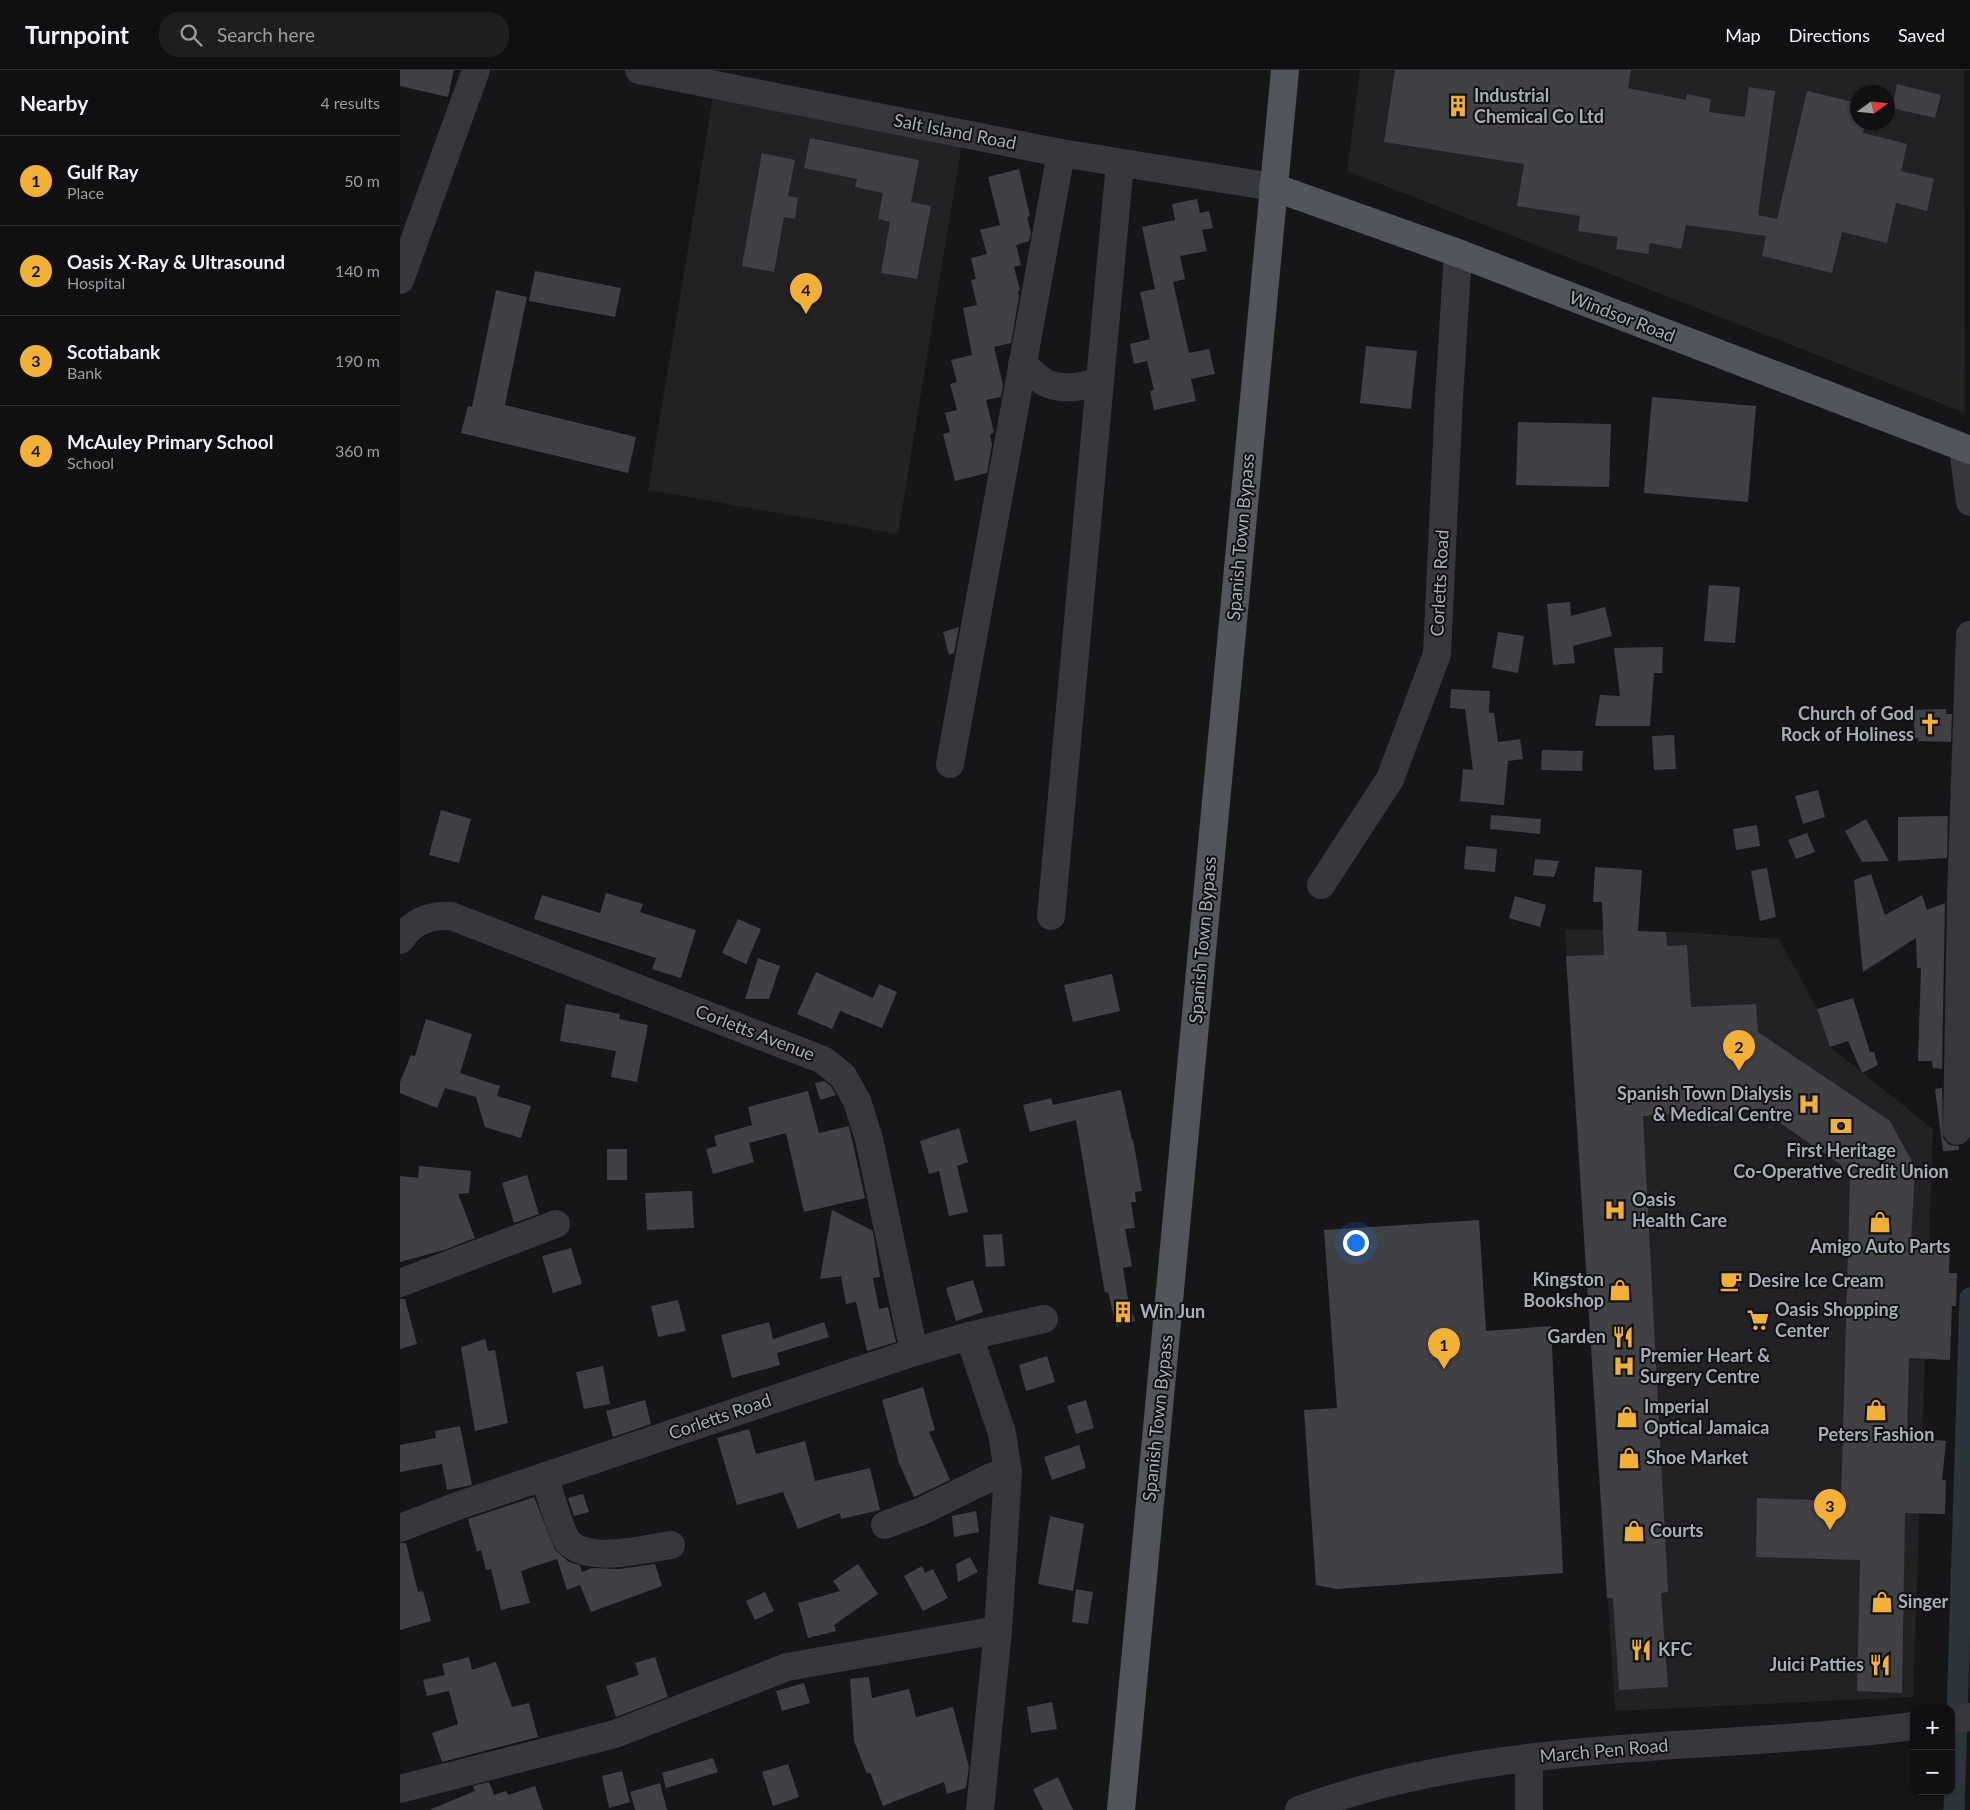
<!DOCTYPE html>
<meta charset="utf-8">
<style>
:root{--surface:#101012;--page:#1e1e20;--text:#f1f3f6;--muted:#9c9d9f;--line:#303032;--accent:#f2b134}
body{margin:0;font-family:Lato,sans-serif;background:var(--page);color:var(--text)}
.controls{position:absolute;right:15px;bottom:15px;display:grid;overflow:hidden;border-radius:10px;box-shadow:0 1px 4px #0004}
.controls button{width:45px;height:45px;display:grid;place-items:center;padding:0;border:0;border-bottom:1px solid var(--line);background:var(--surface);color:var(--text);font:25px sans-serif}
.compass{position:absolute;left:1450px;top:15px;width:45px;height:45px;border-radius:50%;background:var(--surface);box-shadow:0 1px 4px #0004;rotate:75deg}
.you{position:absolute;left:955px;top:1172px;width:18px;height:18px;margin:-12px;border:4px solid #fff;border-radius:50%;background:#1a73e8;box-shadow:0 0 0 8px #1a73e833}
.badge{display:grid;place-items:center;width:32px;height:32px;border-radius:50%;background:var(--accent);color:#111;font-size:16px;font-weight:700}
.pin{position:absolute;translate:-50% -41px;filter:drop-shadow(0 1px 2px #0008)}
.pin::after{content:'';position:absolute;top:26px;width:18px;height:15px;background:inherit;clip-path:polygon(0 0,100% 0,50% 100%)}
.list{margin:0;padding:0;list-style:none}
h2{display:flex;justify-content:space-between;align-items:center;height:65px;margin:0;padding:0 20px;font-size:21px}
h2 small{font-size:16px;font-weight:400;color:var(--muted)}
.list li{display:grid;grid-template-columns:32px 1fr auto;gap:15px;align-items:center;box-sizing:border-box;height:90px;padding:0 20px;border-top:1px solid var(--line)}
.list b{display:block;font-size:19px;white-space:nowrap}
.list p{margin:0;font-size:16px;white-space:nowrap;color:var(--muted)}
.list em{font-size:16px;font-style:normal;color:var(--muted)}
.icon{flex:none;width:28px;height:28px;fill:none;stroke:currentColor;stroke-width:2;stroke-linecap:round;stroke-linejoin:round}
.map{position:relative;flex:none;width:1570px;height:1740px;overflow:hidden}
header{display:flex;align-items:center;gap:30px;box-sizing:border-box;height:70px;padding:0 25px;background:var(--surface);border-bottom:1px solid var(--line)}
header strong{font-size:24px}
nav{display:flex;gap:28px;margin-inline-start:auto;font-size:18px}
.search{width:350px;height:45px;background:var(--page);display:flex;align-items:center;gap:12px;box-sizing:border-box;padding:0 18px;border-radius:20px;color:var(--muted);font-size:19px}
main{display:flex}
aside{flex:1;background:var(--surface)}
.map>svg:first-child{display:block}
.built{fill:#222225;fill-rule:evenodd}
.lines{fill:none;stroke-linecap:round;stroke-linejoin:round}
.canal{stroke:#2c353c;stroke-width:21}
.building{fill:#404145}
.minor{stroke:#37383d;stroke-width:28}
.major{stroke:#53555c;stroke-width:28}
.labels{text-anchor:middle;stroke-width:4;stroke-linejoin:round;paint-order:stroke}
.poi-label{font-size:18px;font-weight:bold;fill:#a8adb8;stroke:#111113;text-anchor:start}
.street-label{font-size:18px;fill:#a8adb8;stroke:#111113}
</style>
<header>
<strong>Turnpoint</strong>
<div class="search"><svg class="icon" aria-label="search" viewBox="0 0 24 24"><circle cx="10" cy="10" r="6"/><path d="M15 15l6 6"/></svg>Search here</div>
<nav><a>Map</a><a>Directions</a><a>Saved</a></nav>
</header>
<main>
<aside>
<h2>Nearby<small>4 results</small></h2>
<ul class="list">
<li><span class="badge">1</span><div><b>Gulf Ray</b><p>Place</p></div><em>50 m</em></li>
<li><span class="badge">2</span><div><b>Oasis X-Ray &amp; Ultrasound</b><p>Hospital</p></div><em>140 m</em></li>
<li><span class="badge">3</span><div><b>Scotiabank</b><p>Bank</p></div><em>190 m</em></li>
<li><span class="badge">4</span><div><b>McAuley Primary School</b><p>School</p></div><em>360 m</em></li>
</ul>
</aside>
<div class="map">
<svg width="1570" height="1740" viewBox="0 0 1570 1740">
<rect width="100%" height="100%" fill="#161618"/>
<g class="built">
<path d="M960 0H1564L1565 343 947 101ZM1458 22H1488V52H1458Z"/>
<polygon points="313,27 563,67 498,464 248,420"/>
<polygon points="1165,859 1282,862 1379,869 1417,939 1430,977 1533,1059 1513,1627 1215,1641"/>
</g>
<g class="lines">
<polyline class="canal" points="1554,1740 1570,1228"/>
</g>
<g class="building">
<polygon points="0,0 54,0 48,27 0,16"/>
<polygon points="995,0 1231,0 1228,18 1286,30 1287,24 1311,29 1309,42 1345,47 1349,17 1375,21 1358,145 1377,149 1407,21 1458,33 1458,52 1465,52 1463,63 1507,74 1501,101 1534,109 1527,141 1496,133 1487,173 1442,162 1432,203 1362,186 1366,166 1286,155 1281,179 1250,173 1248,184 1216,179 1218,167 1178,161 1180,146 1117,136 1124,94 984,72"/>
<polygon points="1497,14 1541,25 1535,48 1492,38"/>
<polygon points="410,68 519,90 511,132 531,136 517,209 481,203 490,152 478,149 483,123 455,117 457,109 404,98"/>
<polygon points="362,83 395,90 388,126 398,128 395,149 384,147 374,202 342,196"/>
<polygon points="619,99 630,146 627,147 631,163 629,171 616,175 621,195 614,197 620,220 618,222 619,227 611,273 594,277 603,315 601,327 586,330 594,362 590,365 592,375 587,403 555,411 543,364 550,362 545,343 557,340 550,314 557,312 551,290 572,285 563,238 577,235 571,210 576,209 571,188 587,184 580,160 600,155 588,107"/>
<polygon points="797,129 800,143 809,141 813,158 802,160 807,181 780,186 785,209 773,212 789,283 809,279 815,304 791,309 796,331 754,340 750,321 754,320 747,291 734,294 730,274 750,269 740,222 755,219 742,157 775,150 772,134"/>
<polygon points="135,201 221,218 215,247 129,231"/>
<polygon points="96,220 127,227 105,335 236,367 228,403 61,363 68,336 72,337"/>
<polygon points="966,276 1017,281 1011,339 960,333"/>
<polygon points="1252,327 1356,336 1348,432 1244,423"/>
<polygon points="1118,352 1211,354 1209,417 1116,415"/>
<polygon points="1309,515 1340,517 1335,573 1304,571"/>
<polygon points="1170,532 1171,546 1205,537 1212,566 1173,576 1175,593 1153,595 1147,534"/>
<polygon points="559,557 554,583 549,585 543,562"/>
<polygon points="1098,562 1124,566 1118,603 1092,598"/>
<polygon points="1263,577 1262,603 1254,603 1250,656 1195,656 1200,625 1220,626 1214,578"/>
<polygon points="1051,619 1090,621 1089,643 1094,643 1098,672 1120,669 1123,689 1108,691 1104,735 1060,731 1063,699 1073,700 1065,639 1050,638"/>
<polygon points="1546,639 1546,644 1552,644 1551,672 1518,671 1518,668 1515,668 1513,640"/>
<polygon points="1274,665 1276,699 1254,700 1252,666"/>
<polygon points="1142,680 1183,681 1182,701 1141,700"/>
<polygon points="1418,720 1425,747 1403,754 1395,726"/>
<polygon points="41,740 71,749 59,793 29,785"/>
<polygon points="1091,745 1141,749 1140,764 1090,759"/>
<polygon points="1548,746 1547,788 1498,791 1498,747"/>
<polygon points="1466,749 1489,791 1462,792 1445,761"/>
<polygon points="1357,755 1360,776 1336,780 1333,759"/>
<polygon points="1407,763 1415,782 1396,789 1388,770"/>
<polygon points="1066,776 1097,779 1095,802 1064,799"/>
<polygon points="1135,789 1159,791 1154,807 1133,805"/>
<polygon points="1195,797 1242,800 1238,861 1266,862 1267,876 1287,875 1291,937 1356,934 1358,962 1490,1051 1515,1097 1511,1172 1550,1173 1549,1203 1557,1203 1556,1236 1552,1236 1550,1290 1509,1288 1507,1367 1546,1371 1542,1410 1546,1410 1545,1444 1505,1443 1502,1623 1457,1621 1460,1490 1356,1487 1357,1428 1441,1431 1450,1109 1440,1094 1360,1039 1243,1046 1268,1522 1261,1523 1268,1617 1219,1620 1213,1528 1207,1528 1166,886 1204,885 1202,832 1193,832"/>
<polygon points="1367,798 1376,847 1360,851 1351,801"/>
<polygon points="1471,804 1485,845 1522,825 1527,840 1545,833 1542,999 1533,998 1532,991 1518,991 1521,898 1517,898 1516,868 1463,902 1454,810"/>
<polygon points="206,823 243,834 240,842 296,860 281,908 252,899 256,888 134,849 142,825 200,843"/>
<polygon points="1115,826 1146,835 1140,857 1109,848"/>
<polygon points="338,849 361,859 346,894 322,883"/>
<polygon points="358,888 380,896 369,929 345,929"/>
<polygon points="416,902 473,928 479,914 497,922 482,958 440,941 432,959 397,944"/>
<polygon points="712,904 720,941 673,952 664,915"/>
<polygon points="1453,928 1470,982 1474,982 1478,995 1462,1003 1448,971 1430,977 1417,939"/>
<polygon points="166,934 220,944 219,949 248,955 237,1012 211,1007 216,981 160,971"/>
<polygon points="26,949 72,964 60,1003 100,1016 97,1026 131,1036 121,1068 85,1057 76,1027 45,1018 37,1038 0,1023 0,1012 11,985 15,986"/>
<polygon points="424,1011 431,1016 436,1025 420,1030 415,1013"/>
<polygon points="1542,1018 1543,1068 1549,1075 1559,1076 1559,1080 1543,1081 1535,1019"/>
<polygon points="721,1020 732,1070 733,1069 742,1121 735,1122 736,1132 731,1132 735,1158 725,1159 732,1196 723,1198 728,1229 735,1251 716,1256 708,1222 705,1223 676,1050 630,1062 623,1035 651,1028 653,1035"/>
<polygon points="408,1021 419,1063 449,1056 465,1128 404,1142 386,1063 349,1073 354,1092 313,1104 306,1079 317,1076 314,1066 352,1055 348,1037"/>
<polygon points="559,1058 568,1092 557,1096 568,1142 549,1146 539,1101 529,1104 520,1071"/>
<rect x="207" y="1079" width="20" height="31"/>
<polygon points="19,1096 71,1101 69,1123 58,1124 75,1168 44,1180 0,1192 0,1106 18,1108"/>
<polygon points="127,1105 139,1144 114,1153 102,1113"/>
<polygon points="292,1121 294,1158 247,1160 245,1123"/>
<polygon points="432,1140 473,1161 480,1207 473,1208 479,1239 488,1237 496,1272 467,1281 456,1232 446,1234 441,1206 420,1209"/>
<polygon points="1079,1150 1086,1261 1151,1256 1163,1503 936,1519 916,1515 904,1340 937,1338 924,1160"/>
<polygon points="602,1164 605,1196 586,1197 583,1165"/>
<polygon points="171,1178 182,1214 153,1223 142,1186"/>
<polygon points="1322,1201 1340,1202 1340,1221 1322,1220"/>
<polygon points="573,1210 583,1242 556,1251 546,1218"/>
<polygon points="0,1229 5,1229 17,1274 0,1279"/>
<polygon points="278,1230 286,1261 258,1267 251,1236"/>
<polygon points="369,1252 373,1269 424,1252 429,1267 377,1283 380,1295 332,1308 321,1265"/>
<polygon points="85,1269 88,1281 95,1280 108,1353 75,1361 61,1277"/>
<polygon points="647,1286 655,1312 626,1321 619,1295"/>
<polygon points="203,1296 210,1334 184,1339 176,1302"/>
<polygon points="523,1317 535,1360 529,1362 550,1410 514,1427 499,1393 482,1330"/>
<polygon points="245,1330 251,1354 213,1367 206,1341"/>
<polygon points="686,1330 694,1358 676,1364 667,1336"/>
<polygon points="60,1356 72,1415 47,1420 42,1394 0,1402 0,1375 36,1368 35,1361"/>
<polygon points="349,1359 356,1384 405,1371 415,1411 470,1398 480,1440 441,1449 440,1443 398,1459 383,1422 337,1435 317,1368"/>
<polygon points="679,1375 686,1398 652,1410 644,1387"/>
<polygon points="183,1424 189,1442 174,1446 168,1428"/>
<polygon points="134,1427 155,1480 169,1492 180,1495 182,1502 192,1498 219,1499 255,1494 262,1516 191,1542 180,1515 167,1520 157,1489 121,1501 130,1533 101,1540 91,1499 86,1500 81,1480 77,1482 68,1449"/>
<polygon points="576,1441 579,1462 554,1467 552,1446"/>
<polygon points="650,1446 684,1454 673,1521 638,1514"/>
<polygon points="0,1473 6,1473 18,1522 23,1521 31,1551 0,1560"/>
<polygon points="570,1487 578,1502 558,1512 556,1494"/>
<polygon points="458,1494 478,1524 434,1555 436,1561 408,1568 398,1533 440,1521 433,1511"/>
<polygon points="522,1496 525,1503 533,1499 548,1528 523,1541 504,1506"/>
<polygon points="676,1519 693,1522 688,1554 672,1552"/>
<polygon points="365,1522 374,1541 355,1550 346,1531"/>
<polygon points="69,1587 72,1600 96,1592 112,1637 129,1633 138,1667 42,1692 32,1663 58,1654 49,1621 27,1626 23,1610 45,1605 42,1594"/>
<polygon points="255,1587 268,1627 216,1647 206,1616 239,1605 235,1593"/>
<polygon points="469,1607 472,1628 509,1619 516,1647 553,1637 569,1697 566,1718 547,1724 544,1712 483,1736 470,1702 467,1704 454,1671 450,1609"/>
<polygon points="404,1613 410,1633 382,1641 376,1621"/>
<polygon points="652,1632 657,1659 631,1663 627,1637"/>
<polygon points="313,1688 318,1702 266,1718 262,1703"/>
<polygon points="388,1694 399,1727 373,1736 362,1702"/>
<polygon points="222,1701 230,1732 209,1738 202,1706"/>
<polygon points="658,1707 673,1740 643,1740 633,1719"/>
<polygon points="89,1712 94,1725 106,1721 108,1725 135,1716 143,1740 29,1740 75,1721 73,1716"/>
<polygon points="260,1713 267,1740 235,1740 230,1722"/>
</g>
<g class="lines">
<g class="minor">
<polyline points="239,0 661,83 873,117"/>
<polyline points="0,210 76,0"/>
<path d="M622 294C630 300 639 310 648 314 664 320 685 317 700 311"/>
<polyline points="1563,378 1570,432"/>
<polyline points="550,694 661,83"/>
<polyline points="921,815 990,709 1037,584 1049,328 1058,183"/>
<polyline points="651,846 720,93"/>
<path d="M0 870C13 851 29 845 51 846L423 990 443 1006 457 1031 469 1069 514 1282"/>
<polyline points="1557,1061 1561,828 1570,565"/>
<polyline points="0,1213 156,1154"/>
<polyline points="569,1266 602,1363 608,1402 598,1560 580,1740"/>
<path d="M144 1406C148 1418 162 1465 168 1472 191 1494 243 1479 271 1475"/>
<polyline points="485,1455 522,1441 591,1407 608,1402"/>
<polyline points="0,1458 60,1435 514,1282 569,1266 644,1249"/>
<polyline points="1551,1650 1570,1647"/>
<polyline points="0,1719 215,1664 387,1597 598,1560"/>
<path d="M899 1740C1096 1667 1309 1682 1514 1656"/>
<polyline points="1129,1740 1129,1688"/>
</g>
<g class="major">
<polyline points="873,117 1058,183 1570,380"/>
<polyline points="721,1740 885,0"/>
</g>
</g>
<defs>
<g id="building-bare" transform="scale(1.725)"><path d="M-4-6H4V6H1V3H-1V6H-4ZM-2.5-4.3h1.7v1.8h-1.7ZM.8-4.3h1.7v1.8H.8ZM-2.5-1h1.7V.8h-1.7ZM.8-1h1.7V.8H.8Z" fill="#f2b134" stroke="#111113" stroke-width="2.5" paint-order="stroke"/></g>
<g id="church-bare" transform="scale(1.725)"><path d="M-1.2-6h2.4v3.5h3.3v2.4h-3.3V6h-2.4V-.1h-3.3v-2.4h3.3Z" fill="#f2b134" stroke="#111113" stroke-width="2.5" paint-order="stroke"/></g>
<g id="hospital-bare" transform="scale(1.725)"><path d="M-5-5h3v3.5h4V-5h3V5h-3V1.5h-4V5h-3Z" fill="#f2b134" stroke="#111113" stroke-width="2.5" paint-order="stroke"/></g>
<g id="bank-bare" transform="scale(1.725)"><path d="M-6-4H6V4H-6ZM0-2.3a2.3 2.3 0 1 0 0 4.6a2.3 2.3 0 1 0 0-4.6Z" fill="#f2b134" stroke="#111113" stroke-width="2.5" paint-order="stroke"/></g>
<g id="shop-bare" transform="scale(1.725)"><path d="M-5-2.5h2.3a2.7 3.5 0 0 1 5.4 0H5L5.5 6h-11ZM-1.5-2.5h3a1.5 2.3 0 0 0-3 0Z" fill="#f2b134" stroke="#111113" stroke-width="2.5" paint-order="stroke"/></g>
<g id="cafe-bare" transform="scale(1.725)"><path d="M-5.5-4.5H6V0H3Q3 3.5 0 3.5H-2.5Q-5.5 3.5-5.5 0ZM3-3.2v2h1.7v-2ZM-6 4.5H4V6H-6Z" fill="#f2b134" stroke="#111113" stroke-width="2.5" paint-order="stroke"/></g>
<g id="supermarket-bare" transform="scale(1.725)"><path d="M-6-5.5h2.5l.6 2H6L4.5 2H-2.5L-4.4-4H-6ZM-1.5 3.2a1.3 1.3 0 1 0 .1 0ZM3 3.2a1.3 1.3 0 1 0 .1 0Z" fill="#f2b134" stroke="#111113" stroke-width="2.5" paint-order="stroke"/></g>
<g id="restaurant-bare" transform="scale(1.725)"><path d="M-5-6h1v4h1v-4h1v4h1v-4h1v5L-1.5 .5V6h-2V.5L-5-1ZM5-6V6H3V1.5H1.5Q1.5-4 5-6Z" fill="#f2b134" stroke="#111113" stroke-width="2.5" paint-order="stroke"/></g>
</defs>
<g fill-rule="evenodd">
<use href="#building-bare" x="1058" y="36"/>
<use href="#church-bare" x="1530" y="654"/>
<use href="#hospital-bare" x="1409" y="1034"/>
<use href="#bank-bare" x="1441" y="1056"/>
<use href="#hospital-bare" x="1215" y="1140"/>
<use href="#shop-bare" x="1480" y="1152"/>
<use href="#cafe-bare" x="1331" y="1211"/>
<use href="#shop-bare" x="1220" y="1220"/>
<use href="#building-bare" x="723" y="1242"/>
<use href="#supermarket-bare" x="1358" y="1250"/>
<use href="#restaurant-bare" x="1223" y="1267"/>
<use href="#hospital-bare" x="1224" y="1296"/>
<use href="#shop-bare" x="1476" y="1340"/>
<use href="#shop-bare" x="1227" y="1347"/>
<use href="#shop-bare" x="1229" y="1388"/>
<use href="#shop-bare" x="1234" y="1461"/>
<use href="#shop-bare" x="1482" y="1532"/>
<use href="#restaurant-bare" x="1241" y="1580"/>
<use href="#restaurant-bare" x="1480" y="1595"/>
</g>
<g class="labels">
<g class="poi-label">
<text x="1074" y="32">Industrial<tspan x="1074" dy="21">Chemical Co Ltd</tspan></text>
<text x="1514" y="650" text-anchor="end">Church of God<tspan x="1514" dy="21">Rock of Holiness</tspan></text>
<text x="1392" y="1030" text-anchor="end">Spanish Town Dialysis<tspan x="1392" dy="21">&amp; Medical Centre</tspan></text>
<text x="1441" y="1087" text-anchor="middle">First Heritage<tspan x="1441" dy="21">Co-Operative Credit Union</tspan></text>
<text x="1232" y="1136">Oasis<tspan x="1232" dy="21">Health Care</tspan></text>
<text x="1480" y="1183" text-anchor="middle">Amigo Auto Parts</text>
<text x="1204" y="1216" text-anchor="end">Kingston<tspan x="1204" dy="21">Bookshop</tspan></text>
<text x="1348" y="1217">Desire Ice Cream</text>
<text x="1375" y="1246">Oasis Shopping<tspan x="1375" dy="21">Center</tspan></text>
<text x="740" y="1248">Win Jun</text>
<text x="1206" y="1273" text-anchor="end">Garden</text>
<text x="1240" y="1292">Premier Heart &amp;<tspan x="1240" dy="21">Surgery Centre</tspan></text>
<text x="1244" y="1343">Imperial<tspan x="1244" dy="21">Optical Jamaica</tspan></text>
<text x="1476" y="1371" text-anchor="middle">Peters Fashion</text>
<text x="1246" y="1394">Shoe Market</text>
<text x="1250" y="1467">Courts</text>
<text x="1498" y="1538">Singer</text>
<text x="1258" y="1586">KFC</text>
<text x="1464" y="1601" text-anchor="end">Juici Patties</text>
</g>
<g class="street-label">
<text transform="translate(555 62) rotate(11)" y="6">Salt Island Road</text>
<text transform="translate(1222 247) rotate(21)" y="6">Windsor Road</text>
<text transform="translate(841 467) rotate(-85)" y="6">Spanish Town Bypass</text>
<text transform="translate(1040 513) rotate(-87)" y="6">Corletts Road</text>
<text transform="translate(803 870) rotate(-85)" y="6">Spanish Town Bypass</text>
<text transform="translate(355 963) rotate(21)" y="6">Corletts Avenue</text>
<text transform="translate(320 1347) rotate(-19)" y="6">Corletts Road</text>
<text transform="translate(758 1348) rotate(-84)" y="6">Spanish Town Bypass</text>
<text transform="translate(1204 1681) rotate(-5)" y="6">March Pen Road</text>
</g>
</g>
</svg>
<div class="controls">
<button>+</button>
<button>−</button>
</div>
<svg class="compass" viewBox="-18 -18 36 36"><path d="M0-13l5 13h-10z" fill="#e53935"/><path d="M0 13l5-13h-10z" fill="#9c9d9f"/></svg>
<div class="you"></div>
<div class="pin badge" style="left:1044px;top:1299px">1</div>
<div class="pin badge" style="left:1339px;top:1001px">2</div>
<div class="pin badge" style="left:1430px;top:1460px">3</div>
<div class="pin badge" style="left:406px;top:244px">4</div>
</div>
</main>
